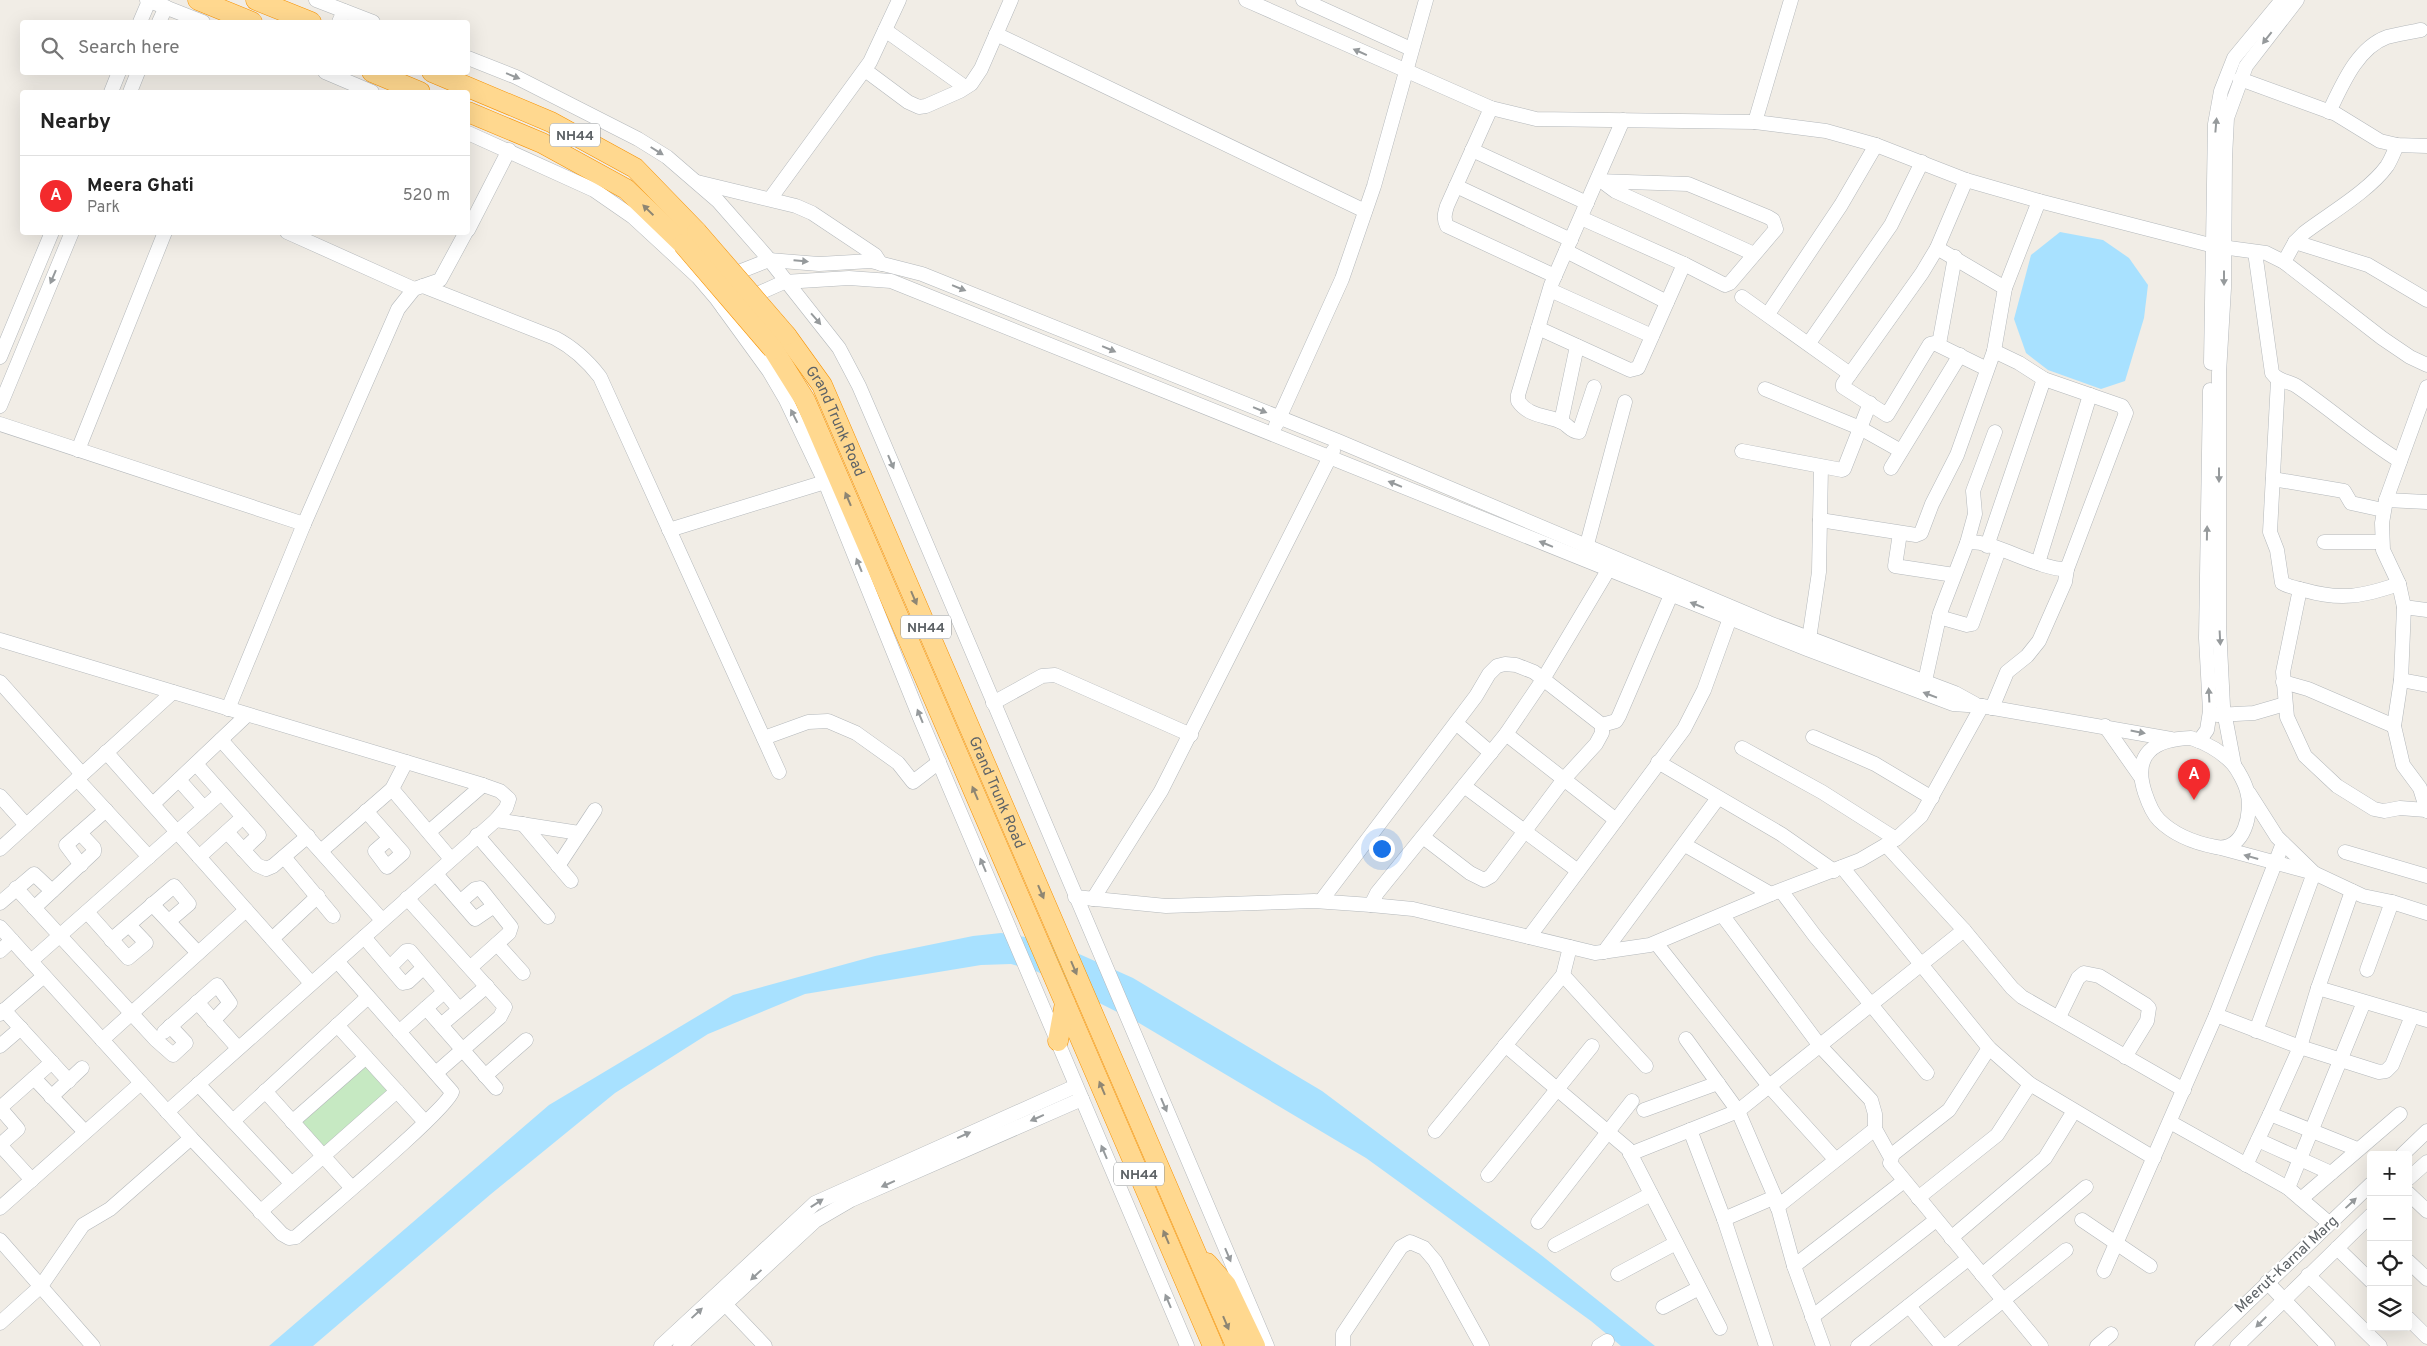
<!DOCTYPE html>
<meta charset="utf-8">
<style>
:root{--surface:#fff;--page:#f2f2f2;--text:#222;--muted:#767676;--line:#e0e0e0;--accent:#f32a2d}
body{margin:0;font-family:Overpass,sans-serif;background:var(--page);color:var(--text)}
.controls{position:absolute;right:15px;bottom:15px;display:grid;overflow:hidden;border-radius:5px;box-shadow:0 5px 20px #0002}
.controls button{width:45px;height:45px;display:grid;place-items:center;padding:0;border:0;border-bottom:1px solid var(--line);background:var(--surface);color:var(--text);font:25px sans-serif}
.you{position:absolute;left:1381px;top:848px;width:18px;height:18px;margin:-12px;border:4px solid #fff;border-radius:50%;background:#1a73e8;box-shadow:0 0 0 8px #1a73e833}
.badge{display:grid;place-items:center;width:32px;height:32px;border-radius:50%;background:var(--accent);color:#fff;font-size:16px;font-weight:700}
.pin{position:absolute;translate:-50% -41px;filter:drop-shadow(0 1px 2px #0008)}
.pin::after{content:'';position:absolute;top:26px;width:18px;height:15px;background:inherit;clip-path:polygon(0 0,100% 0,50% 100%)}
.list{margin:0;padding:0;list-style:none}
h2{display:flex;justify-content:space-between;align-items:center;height:65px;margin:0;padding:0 20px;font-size:21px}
h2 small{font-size:16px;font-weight:400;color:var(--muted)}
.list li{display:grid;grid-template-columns:32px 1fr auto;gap:15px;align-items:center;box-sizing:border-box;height:80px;padding:0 20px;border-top:1px solid var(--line)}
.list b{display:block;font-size:19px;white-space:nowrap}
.list p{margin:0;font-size:16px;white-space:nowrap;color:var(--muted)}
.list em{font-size:16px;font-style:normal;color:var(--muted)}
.icon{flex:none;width:28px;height:28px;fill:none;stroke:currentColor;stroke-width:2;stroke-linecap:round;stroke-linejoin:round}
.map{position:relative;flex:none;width:2427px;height:1346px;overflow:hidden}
.search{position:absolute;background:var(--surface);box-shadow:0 5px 20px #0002;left:20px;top:20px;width:450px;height:55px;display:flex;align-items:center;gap:12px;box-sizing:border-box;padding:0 18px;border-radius:5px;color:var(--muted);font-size:19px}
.panel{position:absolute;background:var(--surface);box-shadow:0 5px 20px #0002;left:20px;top:90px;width:450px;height:145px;border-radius:5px}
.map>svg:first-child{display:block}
.green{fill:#c6e9c2}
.water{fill:#a8e1ff}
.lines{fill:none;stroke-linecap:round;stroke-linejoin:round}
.minor-casing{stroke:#b4b8bb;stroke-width:15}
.highway-casing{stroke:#f79200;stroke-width:21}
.minor{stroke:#fff;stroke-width:14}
.highway{stroke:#ffd88f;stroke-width:20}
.highway-bridge-casing{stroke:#f79200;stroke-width:21;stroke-linecap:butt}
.highway-bridge{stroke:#ffd88f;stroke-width:20}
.oneway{fill:#969a9c}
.oneway2{fill:#8e8673}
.labels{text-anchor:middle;stroke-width:4;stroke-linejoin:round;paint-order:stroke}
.shield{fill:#fff;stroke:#8e9295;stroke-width:1}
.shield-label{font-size:14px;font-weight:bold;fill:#5e6367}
.street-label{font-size:15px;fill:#5e6367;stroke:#fff}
</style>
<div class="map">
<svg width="2427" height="1346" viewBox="0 0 2427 1346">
<rect width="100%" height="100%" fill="#f1ede6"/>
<polygon class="green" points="366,1064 389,1090 322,1149 300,1123"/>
<g class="water">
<polygon points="2060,232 2103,240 2129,258 2148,285 2144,318 2125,381 2101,389 2048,370 2026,353 2014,319 2031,255"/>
<polygon points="1001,933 1050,941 1133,978 1322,1091 1541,1255 1655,1346 1621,1346 1591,1321 1366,1158 1139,1023 1038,972 1011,964 981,965 805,994 708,1034 615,1093 491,1194 313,1346 269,1346 549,1105 733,995 875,956 973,936"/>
</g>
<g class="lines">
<g class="minor-casing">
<g id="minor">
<polyline points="147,0 203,22"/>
<polyline points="316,0 373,22"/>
<polyline points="1246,0 1491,108 1536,119 1755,122 1826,131 1876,145 1966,180 2039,201 2214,246 2266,253 2284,262 2382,338 2410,357 2427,365"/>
<polyline points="1303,0 1411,49"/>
<polyline points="140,22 149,1"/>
<polyline points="159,22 166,7"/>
<polyline points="339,22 344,11"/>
<polyline points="885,30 965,87"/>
<polyline points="996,34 1365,211"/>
<polyline points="468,58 516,77 638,139 667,157 718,201 768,258 839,348 859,386 881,437 1267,1346"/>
<polyline points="865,70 908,102 919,107 926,106 960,91 971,84 981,69 1011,0"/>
<polyline points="325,72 372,92"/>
<polyline points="2240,79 2336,114 2380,141 2397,145 2427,146"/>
<polyline points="111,92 119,72"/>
<polyline points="130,92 138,72"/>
<path d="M1491 108 1447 206C1445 213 1443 218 1447 226L1555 276"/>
<path d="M2329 112C2342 85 2357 48 2387 37 2398 34 2410 32 2421 30"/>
<polyline points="1755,122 1791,0"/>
<polyline points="468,133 594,190 633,217 698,277 716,298 769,371 786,400 825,482 920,718 1187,1346"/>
<polyline points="1472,150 1587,203"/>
<polyline points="1966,180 1937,248 1922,273 1843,384 1843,387 1887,415 1930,344 1934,343 1987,369"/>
<polyline points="697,182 796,206 812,213 875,255 881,264"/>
<polyline points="1603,182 1615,191 1754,254"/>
<polyline points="1456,186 1571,240"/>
<polyline points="770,199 870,62 899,0"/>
<polyline points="1581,218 1684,264 1725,285 1730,283 1776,229 1773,220 1768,217 1688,184 1597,181"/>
<polyline points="468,230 509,150"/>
<polyline points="287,232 414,289"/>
<polyline points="2295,242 2368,265 2427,300"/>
<polyline points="1937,248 2005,288"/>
<polyline points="1566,251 1667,302"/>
<path d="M2255 252 2272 373C2278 382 2290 381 2298 387 2333 411 2364 439 2400 461"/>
<path d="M2284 262 2295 242 2304 233C2329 214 2369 191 2387 166 2391 160 2394 152 2397 145"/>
<polyline points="726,277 769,260 819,264 871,261 922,274 1338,441 1769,623 1955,693 1975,704"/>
<path d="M423 286 555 338C574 348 587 360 600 377L779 772"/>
<polyline points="1550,290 1652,336"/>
<polyline points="1742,297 1850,374"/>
<polyline points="724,309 784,282 849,278 891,281 1807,649 1953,704 1982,706 2171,739"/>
<polyline points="1768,314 1841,205 1876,145"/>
<polyline points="1538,328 1630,370 1638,368 1684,264"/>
<polyline points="1809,343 1891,225 1922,162"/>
<polyline points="1939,344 1955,257"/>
<polyline points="0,357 52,232"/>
<polyline points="2211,363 2215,124 2221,91 2234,58 2282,0"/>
<path d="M2278 380 2270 532 2277 550 2282 583C2289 587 2297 588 2304 590 2342 601 2363 596 2399 584"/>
<path d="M1594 387 1579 432C1571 432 1568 425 1562 422 1546 415 1529 417 1518 401V395L1551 285 1623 120"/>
<polyline points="2427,387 2386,500 2382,523 2383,550 2399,584 2404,607 2401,680 2394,726 2403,765 2420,788 2427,811"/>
<polyline points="1765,389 1860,428 1901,451"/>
<polyline points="0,406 72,232"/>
<polyline points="1561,422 1577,346"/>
<polyline points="0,424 304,524"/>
<polyline points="1276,425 1342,279 1374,186 1426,0"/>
<polyline points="78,450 165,232"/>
<polyline points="1742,451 1842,470 1844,469 1870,403"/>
<polyline points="1891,468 1960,355"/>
<polyline points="2273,479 2344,491 2351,503 2383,510"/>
<polyline points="2386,500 2427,502"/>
<polyline points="1820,520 1916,535 1921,533 1932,504 1957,455 1994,351 2005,288 2039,201"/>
<polyline points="669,530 825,482"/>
<polyline points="1900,533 1895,566 1954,575"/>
<polyline points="2324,542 2382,542"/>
<polyline points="1967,543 1975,514 1973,491 1995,432"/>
<polyline points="1987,546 2044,379"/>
<polyline points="1586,548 1625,402"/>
<polyline points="2038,563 2090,395"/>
<polyline points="2300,589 2283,672 2287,717 2305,756 2337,786 2374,809 2384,811 2400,808 2426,810"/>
<polyline points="2404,607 2427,610"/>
<polyline points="1939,617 1967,625 1972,624 1999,550"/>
<polyline points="0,640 483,785 500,791 509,799 506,808 496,820 167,1112"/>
<polyline points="1808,646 1819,572 1821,467"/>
<polyline points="2401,680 2427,685"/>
<path d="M1925 681 1940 613 1967 543C1988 537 2040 571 2067 569L2126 413 2122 406 2044 379 2019 363 1994 351"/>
<polyline points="0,682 82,774"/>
<polyline points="2283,682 2308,689 2394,726"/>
<polyline points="993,703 1042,676 1055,675 1191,735"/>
<polyline points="1992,708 2007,672 2027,656 2039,641 2065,582 2067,569"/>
<polyline points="228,709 304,524 398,309 414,289 440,280 466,232"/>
<polyline points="2217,715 2254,713 2285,704"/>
<polyline points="1456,723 1491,753"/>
<polyline points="1602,725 1616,721 1619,716 1671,595"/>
<polyline points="2105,726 2140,776"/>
<polyline points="1506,734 1616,820"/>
<polyline points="1813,737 1875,764 1932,798"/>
<polyline points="764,738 808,722 828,721 856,733 898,763 913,782 939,762"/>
<path d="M2191 738C2206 743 2222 752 2233 764 2238 770 2245 783 2247 791 2253 811 2245 852 2216 847 2195 843 2175 836 2159 820 2152 813 2148 802 2145 793 2132 754 2154 739 2191 738Z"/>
<polyline points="221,740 382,920"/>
<polyline points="2199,741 2207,730 2210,711 2206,638 2210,390"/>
<polyline points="1742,748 1822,792 1896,839"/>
<polyline points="106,752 311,983"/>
<polyline points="1658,762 1781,834 1834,871"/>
<polyline points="196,764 259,835 243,850"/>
<polyline points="2234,764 2223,706 2219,626 2219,373 2224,288 2225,158 2227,118 2246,66 2297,0"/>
<polyline points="77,779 149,857"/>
<polyline points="179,780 204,808"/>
<polyline points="1464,786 1578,871"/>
<polyline points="392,789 451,859"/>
<polyline points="2249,793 2277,837 2313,872"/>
<polyline points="0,796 26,825"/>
<polyline points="153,804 247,715"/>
<polyline points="366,811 403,853 387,867 375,851 390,838"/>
<polyline points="496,820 579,833"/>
<polyline points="523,824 571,881"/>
<polyline points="430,831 483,785"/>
<polyline points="227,832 257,865 266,869 273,866 308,836"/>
<polyline points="477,835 548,917"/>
<polyline points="1685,845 1771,894"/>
<polyline points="1886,845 1964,930 2012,988 2022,997 2184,1090"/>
<polyline points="2221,848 2314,873 2363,896 2392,902 2427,913"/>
<polyline points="0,849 173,692"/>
<polyline points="321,851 392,789 406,762"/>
<polyline points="2345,852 2427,876"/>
<polyline points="199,857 243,817"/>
<polyline points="284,857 333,916"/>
<polyline points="81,865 66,845 106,810"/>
<polyline points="558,866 595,810"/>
<polyline points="1842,867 1989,1048 2030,1084 2154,1158"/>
<polyline points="436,874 475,919 494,906"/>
<polyline points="16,888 156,1040 173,1055 186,1043 170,1026"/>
<polyline points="2352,891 2318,988 2427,1020"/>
<polyline points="1782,892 1815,936 1927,1073"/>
<polyline points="1075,897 1166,906 1314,901 1371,905 1413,909 1595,953 1650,945 1771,894 1860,860 1896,839 1921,816 1982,706"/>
<polyline points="407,898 505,1007 500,1017 436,1073"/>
<polyline points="1093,899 1161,791 1333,451"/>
<polyline points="461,901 475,889 480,888 511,927 509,933 471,967"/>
<polyline points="1321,901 1476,696 1489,674 1497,666 1505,664 1516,665 1534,672 1602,725 1602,733 1596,744 1564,779 1491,876 1484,880 1470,873 1423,837"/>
<polyline points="0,903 34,874 52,891"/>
<polyline points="152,904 198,953"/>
<polyline points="1371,905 1377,893 1506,734 1542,681 1613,562"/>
<polyline points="34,908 94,852 94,848 80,833"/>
<polyline points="87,912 128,958 146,943 129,925"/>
<polyline points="1723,916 1820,1046 1871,1100 1875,1114 1875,1129 1890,1156"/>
<path d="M0 927 191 1138 282 1234 289 1238 296 1237C318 1217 448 1109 452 1092L337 961"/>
<polyline points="364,937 403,983 408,982 423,968"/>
<polyline points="1529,937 1684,729 1704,690 1730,618"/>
<polyline points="272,939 318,896"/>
<polyline points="111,940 174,886 189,904 169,921"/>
<polyline points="1656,943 1769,1086 1835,1159"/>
<polyline points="497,944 523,973"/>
<polyline points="0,951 12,940"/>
<polyline points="1604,952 1718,798"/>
<polyline points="31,961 221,793"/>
<polyline points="390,967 406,951 410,951 459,1009"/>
<polyline points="2367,970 2392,902"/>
<polyline points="1563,975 1646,1066"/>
<polyline points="197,1002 238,1048"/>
<polyline points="426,1008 496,1088"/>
<polyline points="4,1010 69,1081"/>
<polyline points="0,1014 44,976"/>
<polyline points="2216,1015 2300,1047 2379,1072 2386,1071 2392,1065 2412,1016"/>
<polyline points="2059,1017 2078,978 2084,973 2099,976 2146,1005 2149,1008 2147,1021 2125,1057"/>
<polyline points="337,1025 425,1122"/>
<polyline points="441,1025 487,986"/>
<polyline points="2256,1031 2314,873"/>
<polyline points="164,1032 217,985 230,1003 213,1021"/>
<polyline points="399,1032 444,992"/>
<polyline points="1686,1039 1738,1111 1775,1197 1794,1266 1823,1346"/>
<polyline points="102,1040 246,910"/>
<polyline points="1505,1045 1628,1149 1720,1328"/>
<polyline points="0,1046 21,1028"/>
<polyline points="1989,1048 1949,1110 1893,1154 1890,1163 2041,1346"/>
<polyline points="485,1076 526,1040"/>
<polyline points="34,1078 85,1132"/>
<polyline points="198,1084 291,1183"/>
<polyline points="265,1091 351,1187"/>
<polyline points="51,1097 82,1068"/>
<polyline points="0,1108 52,1062"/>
<polyline points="0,1108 18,1129 0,1145"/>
<polyline points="1644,1110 1718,1083"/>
<polyline points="2270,1114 2300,1047 2318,988"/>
<polyline points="233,1121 368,997"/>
<polyline points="292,1122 366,1057"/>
<polyline points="2170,1122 2288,1188 2329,1223"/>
<polyline points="1690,1130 1724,1219 1766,1346"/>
<polyline points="1435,1131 1563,975 1570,947"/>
<polyline points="2258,1140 2331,1173"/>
<polyline points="0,1145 32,1180"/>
<polyline points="1630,1154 1738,1111 1964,930"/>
<polyline points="2402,1155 2427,1131"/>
<polyline points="2246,1165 2270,1114 2357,1149"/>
<polyline points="1488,1175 1592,1046"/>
<polyline points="2408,1179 2427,1162"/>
<polyline points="2288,1188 2364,1002"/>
<polyline points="2408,1193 2427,1211"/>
<polyline points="1918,1198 1997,1135 2030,1084"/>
<polyline points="2301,1199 2400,1114"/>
<polyline points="1777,1207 1875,1129"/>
<polyline points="0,1208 141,1083"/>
<polyline points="260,1212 397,1091"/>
<polyline points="1724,1219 1775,1197"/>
<polyline points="2082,1220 2150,1266"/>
<polyline points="1538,1222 1632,1101"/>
<polyline points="1951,1238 2045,1158 2074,1111"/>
<polyline points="0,1240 93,1346"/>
<polyline points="1555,1245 1651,1194"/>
<polyline points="2337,1248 2371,1281"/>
<polyline points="2408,1261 2427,1279"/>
<polyline points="1794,1266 1904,1181"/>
<polyline points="2104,1271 2216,1015 2283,843"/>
<polyline points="1618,1274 1676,1243"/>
<polyline points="1982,1275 2086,1187"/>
<polyline points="2308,1275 2380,1346"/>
<polyline points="2267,1282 2328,1346"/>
<polyline points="725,1304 765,1346"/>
<polyline points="1909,1306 1942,1346"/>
<polyline points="1663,1307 1699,1288"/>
<polyline points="1812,1317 1936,1220"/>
<polyline points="2408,1318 2427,1337"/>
<polyline points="0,1323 41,1286 83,1225 110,1209 191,1138"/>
<polyline points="661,1346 815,1203 1076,1086"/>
<polyline points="680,1346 815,1221 851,1200 1082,1099"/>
<polyline points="1343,1346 1343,1334 1401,1247 1410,1242 1424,1248 1435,1261 1482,1346"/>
<polyline points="1599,1346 1607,1341"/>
<polyline points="1858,1346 1968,1259"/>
<polyline points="1946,1346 2066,1250"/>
<polyline points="2097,1346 2111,1334"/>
<polyline points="2202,1346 2371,1184"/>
<polyline points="2237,1346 2371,1215"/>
</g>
</g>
<g class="highway-casing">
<g id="highway">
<polyline points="198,0 252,22"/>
<polyline points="256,0 311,22"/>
<polyline points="372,72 420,92"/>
<polyline points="432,72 551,122 635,168 697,232"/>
<polyline points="468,112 542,143 626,189 683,244"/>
<path id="s1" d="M786 335 822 385 1236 1346"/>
<polyline points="773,349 805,400 1213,1346"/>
<polyline points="1058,1041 1065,1003"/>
<polyline points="1207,1263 1226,1285 1255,1346"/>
</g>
</g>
<use href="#minor" class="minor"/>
<use href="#highway" class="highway"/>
<g class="highway-bridge-casing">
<g id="highway-bridge">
<polyline points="697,232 786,335"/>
<polyline points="683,244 773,349"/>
</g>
</g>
<use href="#highway-bridge" class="highway-bridge"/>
</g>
<defs><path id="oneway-solid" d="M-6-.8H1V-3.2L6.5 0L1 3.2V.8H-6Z" transform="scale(1.25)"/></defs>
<g class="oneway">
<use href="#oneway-solid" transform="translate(2267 38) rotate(128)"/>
<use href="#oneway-solid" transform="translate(1360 52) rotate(-156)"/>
<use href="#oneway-solid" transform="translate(513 76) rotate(22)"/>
<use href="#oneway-solid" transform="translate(2216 125) rotate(-85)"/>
<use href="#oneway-solid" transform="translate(657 151) rotate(32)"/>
<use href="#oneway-solid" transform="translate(801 261) rotate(5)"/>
<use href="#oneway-solid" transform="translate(53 277) rotate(113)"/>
<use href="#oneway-solid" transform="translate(2224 278) rotate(90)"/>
<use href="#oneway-solid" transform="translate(959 288) rotate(22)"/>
<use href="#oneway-solid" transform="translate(816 319) rotate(49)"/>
<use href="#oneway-solid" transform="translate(1109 349) rotate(23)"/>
<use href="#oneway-solid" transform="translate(1260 410) rotate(22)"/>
<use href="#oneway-solid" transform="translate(794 416) rotate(-117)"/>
<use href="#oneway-solid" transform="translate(891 462) rotate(67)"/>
<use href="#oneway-solid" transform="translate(2219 475) rotate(90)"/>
<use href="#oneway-solid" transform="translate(1395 484) rotate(-158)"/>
<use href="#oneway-solid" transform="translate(2207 533) rotate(-89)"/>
<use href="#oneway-solid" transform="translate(1546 544) rotate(-158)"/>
<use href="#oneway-solid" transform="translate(859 565) rotate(-112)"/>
<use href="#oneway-solid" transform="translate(1697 605) rotate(-158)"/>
<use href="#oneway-solid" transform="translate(2220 638) rotate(87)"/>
<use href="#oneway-solid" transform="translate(1930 695) rotate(-159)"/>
<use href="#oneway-solid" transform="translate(2209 695) rotate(-93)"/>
<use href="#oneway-solid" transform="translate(920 716) rotate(-112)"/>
<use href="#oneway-solid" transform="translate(2138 732) rotate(11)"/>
<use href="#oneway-solid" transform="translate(2251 857) rotate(-164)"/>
<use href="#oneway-solid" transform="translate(983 865) rotate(-113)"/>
<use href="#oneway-solid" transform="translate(1164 1105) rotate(67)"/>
<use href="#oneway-solid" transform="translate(1037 1118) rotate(156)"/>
<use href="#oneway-solid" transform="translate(964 1135) rotate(-24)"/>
<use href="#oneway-solid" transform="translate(1104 1152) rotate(-113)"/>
<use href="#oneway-solid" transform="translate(888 1184) rotate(156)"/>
<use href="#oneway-solid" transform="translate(817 1203) rotate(-33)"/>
<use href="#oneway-solid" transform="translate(2351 1203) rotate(-43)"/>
<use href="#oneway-solid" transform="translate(1228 1255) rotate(67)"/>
<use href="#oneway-solid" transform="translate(756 1275) rotate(137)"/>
<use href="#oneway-solid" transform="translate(1168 1301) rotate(-113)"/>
<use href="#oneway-solid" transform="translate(697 1313) rotate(-43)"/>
<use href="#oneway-solid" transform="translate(2261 1322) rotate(135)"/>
</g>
<g class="oneway2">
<use href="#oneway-solid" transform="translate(648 210) rotate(-136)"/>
<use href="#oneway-solid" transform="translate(848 499) rotate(-113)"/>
<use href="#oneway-solid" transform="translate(914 598) rotate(67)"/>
<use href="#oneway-solid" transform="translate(975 793) rotate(-113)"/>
<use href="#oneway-solid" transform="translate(1041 892) rotate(67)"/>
<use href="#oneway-solid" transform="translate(1074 968) rotate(67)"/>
<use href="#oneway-solid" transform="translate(1102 1088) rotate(-113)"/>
<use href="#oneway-solid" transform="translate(1166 1237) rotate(-113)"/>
<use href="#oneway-solid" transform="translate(1226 1323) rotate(67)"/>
</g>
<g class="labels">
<g class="shield">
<rect x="550" y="123.5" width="50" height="23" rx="4"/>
<rect x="901" y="615.5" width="50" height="23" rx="4"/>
<rect x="1114" y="1162.5" width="50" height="23" rx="4"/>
</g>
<g class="shield-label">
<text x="575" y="140">NH44</text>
<text x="926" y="632">NH44</text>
<text x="1139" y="1179">NH44</text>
</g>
<g class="street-label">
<text dy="5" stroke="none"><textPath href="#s1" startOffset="100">Grand Trunk Road</textPath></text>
<text dy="5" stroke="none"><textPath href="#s1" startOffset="505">Grand Trunk Road</textPath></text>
<text transform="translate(2286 1264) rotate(-43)" y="5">Meerut-Karnal Marg</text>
</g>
</g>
</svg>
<div class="controls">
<button>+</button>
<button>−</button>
<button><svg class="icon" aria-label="locate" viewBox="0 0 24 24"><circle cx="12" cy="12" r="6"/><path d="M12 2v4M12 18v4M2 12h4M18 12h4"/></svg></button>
<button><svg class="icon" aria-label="layers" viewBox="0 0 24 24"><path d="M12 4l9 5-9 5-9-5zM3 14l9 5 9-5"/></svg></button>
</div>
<div class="you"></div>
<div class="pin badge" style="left:2194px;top:800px">A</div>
<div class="search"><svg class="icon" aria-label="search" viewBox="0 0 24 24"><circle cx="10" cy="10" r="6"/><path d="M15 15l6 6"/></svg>Search here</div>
<section class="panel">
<h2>Nearby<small></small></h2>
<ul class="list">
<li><span class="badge">A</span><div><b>Meera Ghati</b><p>Park</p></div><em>520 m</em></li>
</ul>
</section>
</div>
